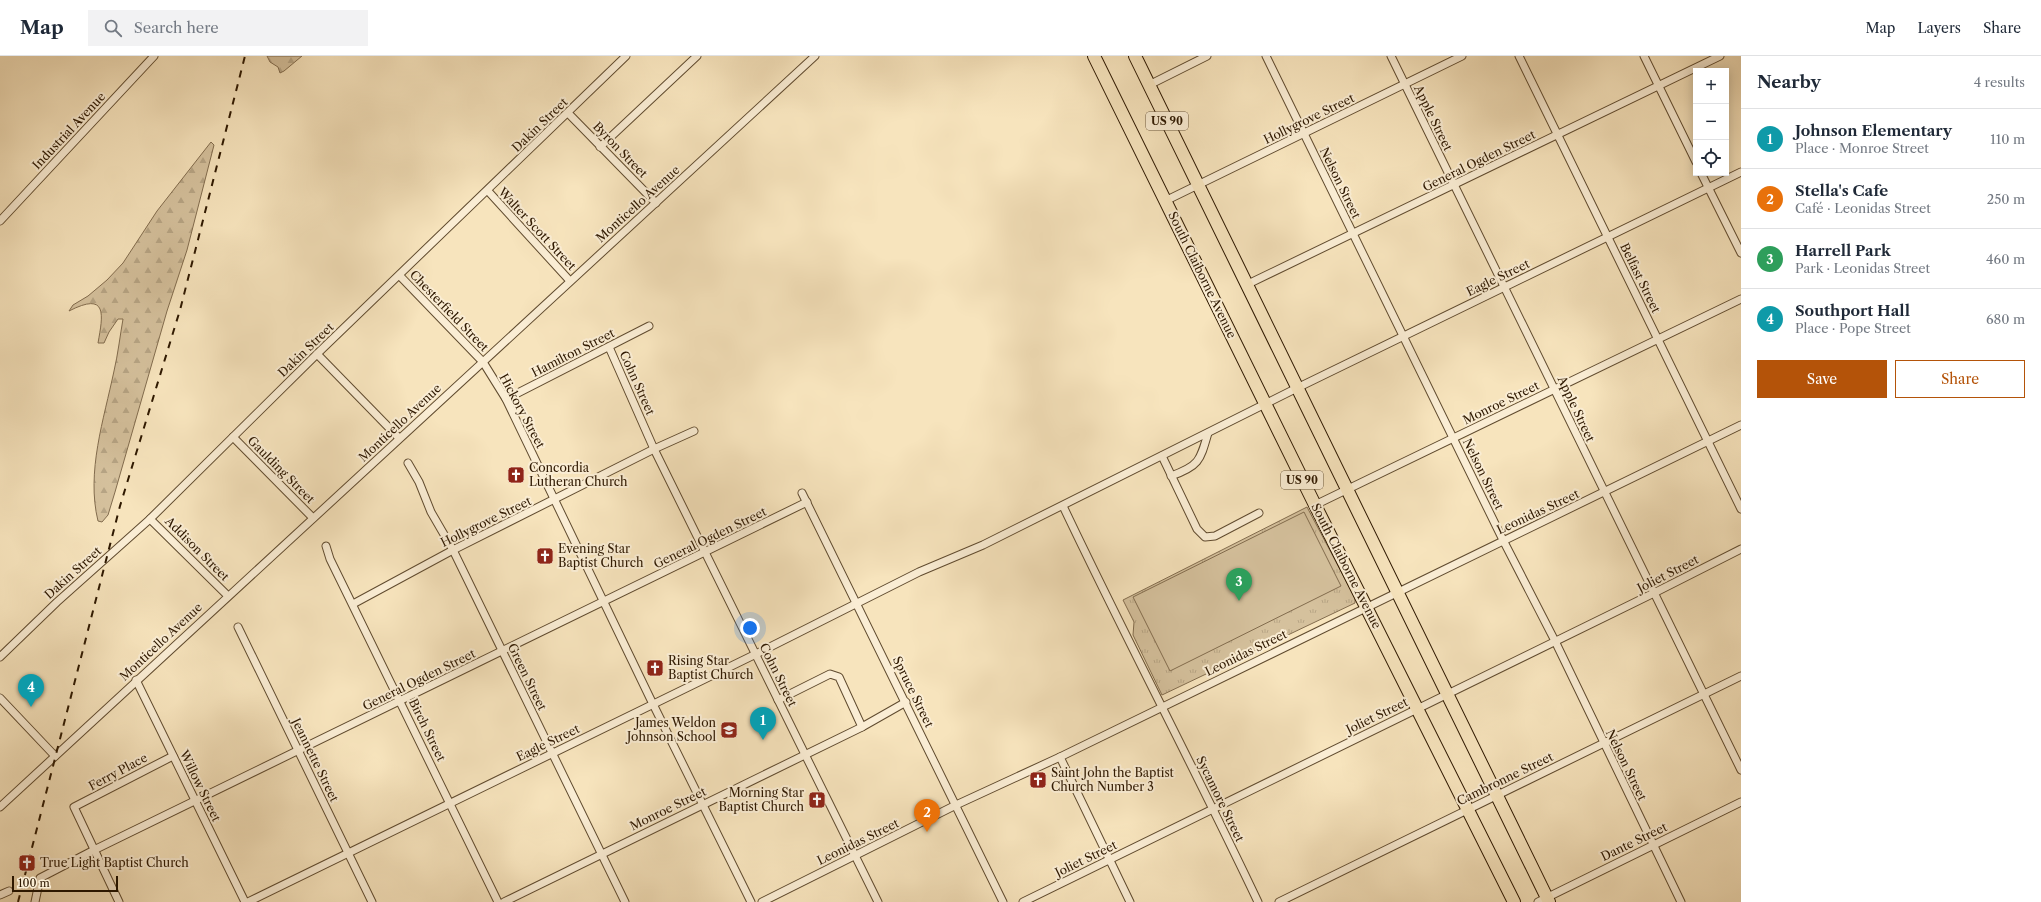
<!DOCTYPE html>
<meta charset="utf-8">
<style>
:root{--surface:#fff;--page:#f2f2f3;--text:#1f2937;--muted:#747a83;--line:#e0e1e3;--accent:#b45309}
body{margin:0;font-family:"Libre Caslon Text",serif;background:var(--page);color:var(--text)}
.controls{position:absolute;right:12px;top:12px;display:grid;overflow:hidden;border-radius:0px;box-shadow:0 2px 10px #0003}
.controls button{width:36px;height:36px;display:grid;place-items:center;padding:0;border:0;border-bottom:1px solid var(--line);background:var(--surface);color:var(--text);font:20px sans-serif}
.scale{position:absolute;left:12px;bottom:10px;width:106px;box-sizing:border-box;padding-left:4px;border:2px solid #2e1800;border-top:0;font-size:11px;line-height:14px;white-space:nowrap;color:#2e1800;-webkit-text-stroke:3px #faedd4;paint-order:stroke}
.you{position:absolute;left:750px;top:572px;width:14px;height:14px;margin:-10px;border:3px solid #fff;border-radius:50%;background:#1a73e8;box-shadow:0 0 0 6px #1a73e833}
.badge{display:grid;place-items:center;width:26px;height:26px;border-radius:50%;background:var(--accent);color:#fff;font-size:13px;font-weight:700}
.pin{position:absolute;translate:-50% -33px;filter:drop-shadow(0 1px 2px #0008)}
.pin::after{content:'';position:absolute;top:21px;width:14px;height:12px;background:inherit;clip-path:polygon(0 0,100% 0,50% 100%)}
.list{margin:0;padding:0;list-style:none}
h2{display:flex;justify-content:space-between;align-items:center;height:52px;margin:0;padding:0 16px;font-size:17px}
h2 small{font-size:13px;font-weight:400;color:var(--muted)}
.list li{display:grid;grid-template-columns:26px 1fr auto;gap:12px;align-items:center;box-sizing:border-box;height:60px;padding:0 16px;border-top:1px solid var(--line)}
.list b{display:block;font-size:15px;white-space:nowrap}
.list p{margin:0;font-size:13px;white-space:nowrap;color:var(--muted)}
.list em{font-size:13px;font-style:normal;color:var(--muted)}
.actions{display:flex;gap:8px;padding:12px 16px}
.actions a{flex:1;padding:9px 0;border:1px solid var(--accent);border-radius:0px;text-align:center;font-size:14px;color:var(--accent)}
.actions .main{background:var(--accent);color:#fff}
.icon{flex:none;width:22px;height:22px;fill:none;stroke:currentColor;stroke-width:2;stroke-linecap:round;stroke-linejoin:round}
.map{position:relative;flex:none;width:1741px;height:846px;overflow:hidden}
header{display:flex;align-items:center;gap:24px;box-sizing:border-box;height:56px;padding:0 20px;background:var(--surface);border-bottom:1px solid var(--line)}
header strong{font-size:19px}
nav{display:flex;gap:22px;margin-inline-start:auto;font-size:14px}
.search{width:280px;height:36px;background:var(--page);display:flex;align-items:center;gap:10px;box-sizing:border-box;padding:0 14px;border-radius:0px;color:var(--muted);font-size:15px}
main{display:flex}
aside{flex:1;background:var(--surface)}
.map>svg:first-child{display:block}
.grass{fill:url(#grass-tufts);stroke:#826c4e}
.forest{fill:url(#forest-firs);stroke:#826c4e}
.pitch{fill:#d5c19d;stroke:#826c4e}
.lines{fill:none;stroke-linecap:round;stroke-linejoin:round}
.street-casing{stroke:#604b2f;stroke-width:9}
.primary-casing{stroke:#2e1800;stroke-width:14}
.street{stroke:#faedd4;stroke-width:7}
.primary{stroke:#f7e4bd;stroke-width:12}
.rail{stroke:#2e1800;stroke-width:2;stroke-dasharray:7 7;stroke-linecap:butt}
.labels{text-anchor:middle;stroke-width:4;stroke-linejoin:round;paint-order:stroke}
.shield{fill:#faedd4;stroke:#6b5840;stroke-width:1}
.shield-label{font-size:11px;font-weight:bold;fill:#2e1800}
.street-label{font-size:12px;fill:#2e1800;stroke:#faedd4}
.poi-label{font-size:12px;fill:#2e1800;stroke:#faedd4;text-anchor:start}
</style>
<header>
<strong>Map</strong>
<div class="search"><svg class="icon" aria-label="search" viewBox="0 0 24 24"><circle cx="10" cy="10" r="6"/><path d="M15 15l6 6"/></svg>Search here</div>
<nav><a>Map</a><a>Layers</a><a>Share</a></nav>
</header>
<main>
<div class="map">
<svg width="1741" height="846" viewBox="0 0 1741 846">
<defs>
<pattern id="grass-tufts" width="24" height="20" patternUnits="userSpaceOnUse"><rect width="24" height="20" fill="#d5c19d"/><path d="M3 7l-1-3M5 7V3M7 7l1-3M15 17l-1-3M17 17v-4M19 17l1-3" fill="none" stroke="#b7a585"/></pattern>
<pattern id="forest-firs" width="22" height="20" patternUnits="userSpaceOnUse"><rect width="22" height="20" fill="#d5c19d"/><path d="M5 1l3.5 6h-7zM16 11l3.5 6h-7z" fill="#b7a585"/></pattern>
</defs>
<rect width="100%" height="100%" fill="#f7e4bd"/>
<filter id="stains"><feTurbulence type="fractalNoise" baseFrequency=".005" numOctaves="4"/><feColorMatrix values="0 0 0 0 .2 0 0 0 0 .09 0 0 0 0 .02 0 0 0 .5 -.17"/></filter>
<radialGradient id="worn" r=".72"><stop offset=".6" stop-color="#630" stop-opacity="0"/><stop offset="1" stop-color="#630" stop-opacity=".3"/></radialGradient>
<polygon class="grass" points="1307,451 1355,542 1355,547 1162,639 1133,579 1134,566 1123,544"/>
<g class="forest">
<polygon points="267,0 302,0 284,15 280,17 278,11 270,6"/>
<path d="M211 86 214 89 187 194 167 255 115 436 108 459 102 466 98 465C86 416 104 363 114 315 118 298 120 280 123 263H118L109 276 104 287H98C103 259 108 235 69 255L73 249 88 240 107 224 123 207 157 155Z"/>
</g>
<polygon class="pitch" points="1304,456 1341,530 1170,615 1133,541"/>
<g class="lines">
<g class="street-casing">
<g id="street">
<polyline points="1266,0 1503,484 1555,585 1681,846"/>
<polyline points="1391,0 1741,714"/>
<polyline points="1519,0 1741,453"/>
<polyline points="1644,0 1696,106"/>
<polyline points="1149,29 1207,0"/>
<polyline points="568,57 656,147"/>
<polyline points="600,91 697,0"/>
<polyline points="1701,117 1741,197"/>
<polyline points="488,135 570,225"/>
<polyline points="1165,145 1462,0"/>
<polyline points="0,165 154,0"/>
<polyline points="400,220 483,306 506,343 650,642 751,846"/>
<polyline points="1246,229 1720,0"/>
<polyline points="609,291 654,393 878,846"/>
<polyline points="317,298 399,382"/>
<polyline points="506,343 649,270"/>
<polyline points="233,381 313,462"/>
<polyline points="1162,400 1197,473 1205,481 1215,480 1259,457"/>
<polyline points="408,407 419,426 431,456 453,494 625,846"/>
<path d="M1171 420C1199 410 1200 405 1208 377"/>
<polyline points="802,437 1003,846"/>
<polyline points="1315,449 1741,243"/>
<path d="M1063 450C1126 583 1195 713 1258 846"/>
<polyline points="150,463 228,540"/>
<polyline points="326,490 330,503 498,846"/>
<polyline points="353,548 453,494 654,393 694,375"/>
<polyline points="238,571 372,846"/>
<polyline points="0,601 57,546 150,463 319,296 626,0"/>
<polyline points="136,624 245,846"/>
<polyline points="0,642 55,700"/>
<polyline points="778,644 830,618 839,621 862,671"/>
<polyline points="1060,701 1130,846"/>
<polyline points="0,751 815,0"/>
<polyline points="0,839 9,835"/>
<polyline points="35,846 40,822 94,794 807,446"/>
<polyline points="119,846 74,751 173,700"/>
<polyline points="248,846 756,598 919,516 983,489 1297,332 1741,116"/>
<polyline points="504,846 862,671 906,646"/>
<polyline points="762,846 956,749 1060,701 1741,369"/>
<polyline points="1023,846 1654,537 1741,493"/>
<polyline points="1279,846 1741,620"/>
<polyline points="1538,846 1741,746"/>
</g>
</g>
<g class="primary-casing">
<g id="primary">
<polyline points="1094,0 1315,449 1514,846"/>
<polyline points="1135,0 1549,846"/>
</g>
</g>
<use href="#street" class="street"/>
<use href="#primary" class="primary"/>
<polyline class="rail" points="18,846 120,450 180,254 245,0"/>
</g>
<defs>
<g id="church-square" transform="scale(0.9)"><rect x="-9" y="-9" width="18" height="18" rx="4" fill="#8f2418" stroke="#faedd4"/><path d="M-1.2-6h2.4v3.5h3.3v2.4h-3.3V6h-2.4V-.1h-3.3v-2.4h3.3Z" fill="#fff"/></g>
<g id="school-square" transform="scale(0.9)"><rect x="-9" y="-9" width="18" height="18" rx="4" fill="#8f2418" stroke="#faedd4"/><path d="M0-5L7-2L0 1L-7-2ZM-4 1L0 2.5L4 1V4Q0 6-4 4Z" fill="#fff"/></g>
</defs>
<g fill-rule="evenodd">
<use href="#church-square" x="516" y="419"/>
<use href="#church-square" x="545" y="500"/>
<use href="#church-square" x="655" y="612"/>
<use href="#school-square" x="729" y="674"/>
<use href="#church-square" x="1038" y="724"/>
<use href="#church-square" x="817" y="744"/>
<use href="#church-square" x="27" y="807"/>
</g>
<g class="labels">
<g class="shield">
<rect x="1146" y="56" width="42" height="18" rx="3"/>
<rect x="1281" y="415" width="42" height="18" rx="3"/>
</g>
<g class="shield-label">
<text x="1167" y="69">US 90</text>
<text x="1302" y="428">US 90</text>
</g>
<g class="street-label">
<text transform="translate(1433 62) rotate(64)" y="4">Apple Street</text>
<text transform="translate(1309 63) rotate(-26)" y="4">Hollygrove Street</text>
<text transform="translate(540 69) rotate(-44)" y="4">Dakin Street</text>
<text transform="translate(69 75) rotate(-47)" y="4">Industrial Avenue</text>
<text transform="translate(620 94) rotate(46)" y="4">Byron Street</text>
<text transform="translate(1479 105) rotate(-26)" y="4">General Ogden Street</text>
<text transform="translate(1340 127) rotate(64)" y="4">Nelson Street</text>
<text transform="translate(638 148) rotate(-42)" y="4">Monticello Avenue</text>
<text transform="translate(537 173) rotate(47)" y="4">Walter Scott Street</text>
<text transform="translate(1202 219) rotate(64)" y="4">South Claiborne Avenue</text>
<text transform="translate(1498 222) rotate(-26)" y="4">Eagle Street</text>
<text transform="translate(1640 222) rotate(64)" y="4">Belfast Street</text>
<text transform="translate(449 255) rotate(46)" y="4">Chesterfield Street</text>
<text transform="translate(306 294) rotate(-44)" y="4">Dakin Street</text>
<text transform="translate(573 297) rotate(-27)" y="4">Hamilton Street</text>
<text transform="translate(637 327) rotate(66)" y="4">Cohn Street</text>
<text transform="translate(1501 347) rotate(-26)" y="4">Monroe Street</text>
<text transform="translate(1576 353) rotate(65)" y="4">Apple Street</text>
<text transform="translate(522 355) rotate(62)" y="4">Hickory Street</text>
<text transform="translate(400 367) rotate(-43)" y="4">Monticello Avenue</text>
<text transform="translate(281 414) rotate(45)" y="4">Gaulding Street</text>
<text transform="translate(1483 418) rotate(64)" y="4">Nelson Street</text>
<text transform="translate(1538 456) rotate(-25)" y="4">Leonidas Street</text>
<text transform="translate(486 466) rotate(-26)" y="4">Hollygrove Street</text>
<text transform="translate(710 482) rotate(-26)" y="4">General Ogden Street</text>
<text transform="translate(197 493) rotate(45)" y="4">Addison Street</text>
<text transform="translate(1346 510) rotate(63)" y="4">South Claiborne Avenue</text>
<text transform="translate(73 517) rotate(-42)" y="4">Dakin Street</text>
<text transform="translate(1668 518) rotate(-27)" y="4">Joliet Street</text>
<text transform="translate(161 586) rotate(-43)" y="4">Monticello Avenue</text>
<text transform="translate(1246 597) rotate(-26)" y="4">Leonidas Street</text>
<text transform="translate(778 619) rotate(64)" y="4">Cohn Street</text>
<text transform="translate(527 621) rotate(64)" y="4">Green Street</text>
<text transform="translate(419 624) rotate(-26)" y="4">General Ogden Street</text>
<text transform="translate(913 636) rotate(64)" y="4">Spruce Street</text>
<text transform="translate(1377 660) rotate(-26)" y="4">Joliet Street</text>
<text transform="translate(427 674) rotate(64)" y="4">Birch Street</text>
<text transform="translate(548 687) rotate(-26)" y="4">Eagle Street</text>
<text transform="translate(315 704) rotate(64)" y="4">Jeannette Street</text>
<text transform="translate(1626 709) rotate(64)" y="4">Nelson Street</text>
<text transform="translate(118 716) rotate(-28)" y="4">Ferry Place</text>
<text transform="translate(1505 723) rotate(-26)" y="4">Cambronne Street</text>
<text transform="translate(200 730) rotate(64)" y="4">Willow Street</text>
<text transform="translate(1220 743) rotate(64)" y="4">Sycamore Street</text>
<text transform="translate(668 753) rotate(-26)" y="4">Monroe Street</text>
<text transform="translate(858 786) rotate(-26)" y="4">Leonidas Street</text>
<text transform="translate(1634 786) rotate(-26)" y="4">Dante Street</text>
<text transform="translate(1086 803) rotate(-26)" y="4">Joliet Street</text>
</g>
<g class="poi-label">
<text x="529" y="416">Concordia<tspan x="529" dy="14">Lutheran Church</tspan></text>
<text x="558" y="497">Evening Star<tspan x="558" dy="14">Baptist Church</tspan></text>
<text x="668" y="609">Rising Star<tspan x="668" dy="14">Baptist Church</tspan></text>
<text x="716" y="671" text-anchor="end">James Weldon<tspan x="716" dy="14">Johnson School</tspan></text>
<text x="1051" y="721">Saint John the Baptist<tspan x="1051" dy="14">Church Number 3</tspan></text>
<text x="804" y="741" text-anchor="end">Morning Star<tspan x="804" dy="14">Baptist Church</tspan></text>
<text x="40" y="811">True Light Baptist Church</text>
</g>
</g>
<rect width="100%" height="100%" filter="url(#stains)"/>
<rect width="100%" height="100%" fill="url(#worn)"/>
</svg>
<div class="controls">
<button>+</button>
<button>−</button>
<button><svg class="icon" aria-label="locate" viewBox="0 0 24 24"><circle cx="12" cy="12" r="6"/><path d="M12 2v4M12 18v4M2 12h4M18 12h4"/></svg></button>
</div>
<div class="scale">100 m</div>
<div class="you"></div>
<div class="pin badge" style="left:763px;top:684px;background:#0f9aa8">1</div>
<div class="pin badge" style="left:927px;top:776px;background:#e8710a">2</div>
<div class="pin badge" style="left:1239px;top:545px;background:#2e9e5b">3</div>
<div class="pin badge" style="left:31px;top:651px;background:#0f9aa8">4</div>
</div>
<aside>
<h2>Nearby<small>4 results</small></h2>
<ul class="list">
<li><span class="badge" style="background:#0f9aa8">1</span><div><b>Johnson Elementary</b><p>Place · Monroe Street</p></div><em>110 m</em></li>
<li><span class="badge" style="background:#e8710a">2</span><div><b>Stella's Cafe</b><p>Café · Leonidas Street</p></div><em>250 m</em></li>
<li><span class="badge" style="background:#2e9e5b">3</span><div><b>Harrell Park</b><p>Park · Leonidas Street</p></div><em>460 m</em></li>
<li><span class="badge" style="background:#0f9aa8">4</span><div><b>Southport Hall</b><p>Place · Pope Street</p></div><em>680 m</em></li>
</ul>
<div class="actions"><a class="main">Save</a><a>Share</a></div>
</aside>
</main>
